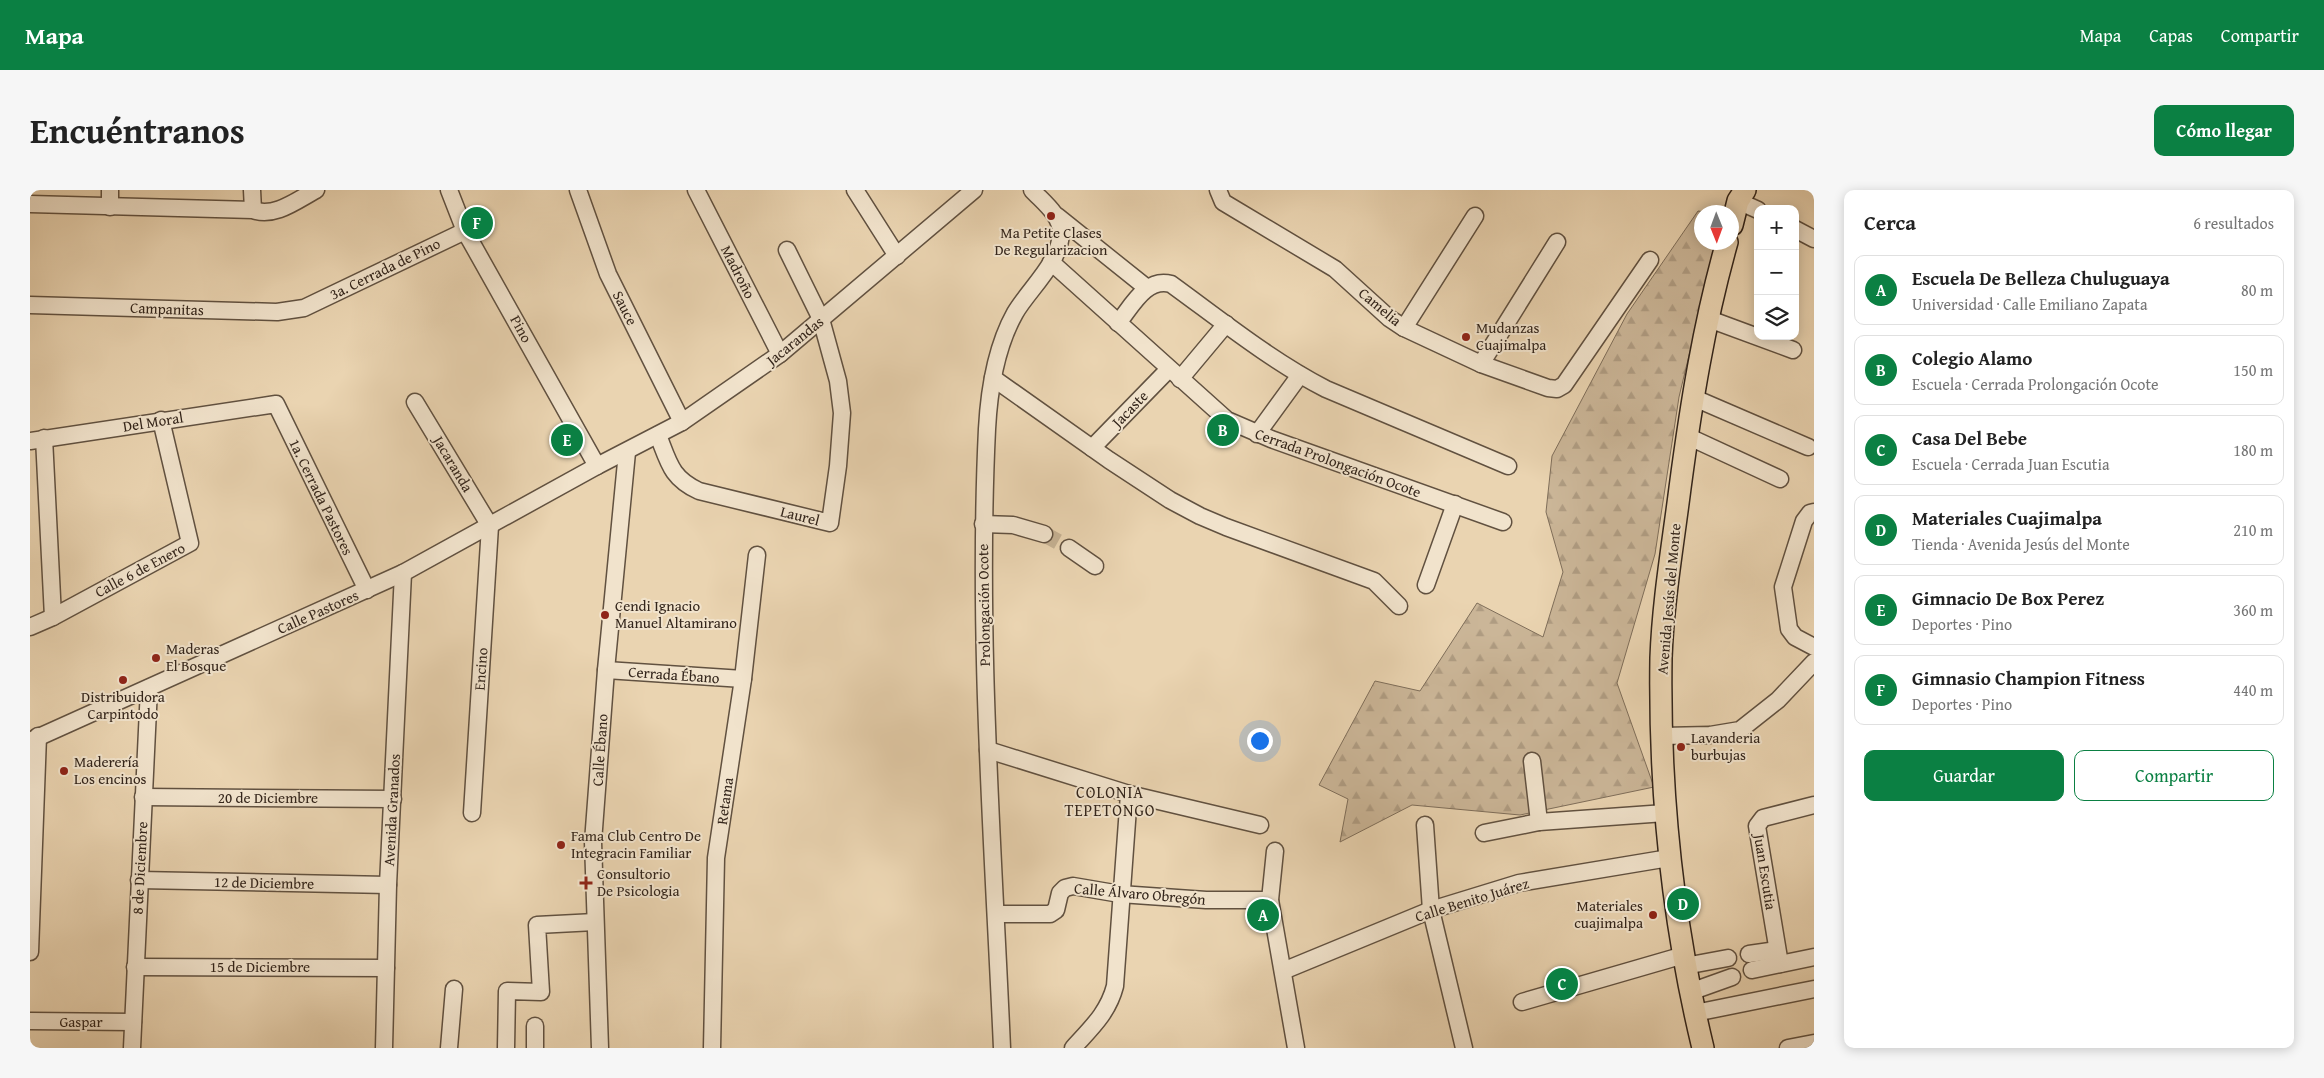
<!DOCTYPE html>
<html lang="es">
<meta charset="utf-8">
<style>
:root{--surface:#fff;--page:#f6f6f6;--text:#222;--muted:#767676;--line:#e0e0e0;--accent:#0b8043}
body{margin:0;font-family:"Gentium Book Plus",serif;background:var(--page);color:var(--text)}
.controls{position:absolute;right:15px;top:15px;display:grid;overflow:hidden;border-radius:10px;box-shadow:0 2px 12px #0003}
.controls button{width:45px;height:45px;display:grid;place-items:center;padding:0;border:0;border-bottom:1px solid var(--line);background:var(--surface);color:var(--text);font:25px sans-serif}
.compass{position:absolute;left:1664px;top:15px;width:45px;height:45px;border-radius:50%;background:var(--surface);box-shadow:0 2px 12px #0003;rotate:179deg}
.you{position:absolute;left:1229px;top:550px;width:18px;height:18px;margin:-12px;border:4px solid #fff;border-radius:50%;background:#1a73e8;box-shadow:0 0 0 8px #1a73e833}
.badge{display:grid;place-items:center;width:32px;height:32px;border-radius:50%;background:var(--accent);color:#fff;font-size:16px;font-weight:700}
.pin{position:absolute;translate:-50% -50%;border:2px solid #fff;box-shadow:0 1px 5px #0006}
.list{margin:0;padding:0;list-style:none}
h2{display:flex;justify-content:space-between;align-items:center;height:65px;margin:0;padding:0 20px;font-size:21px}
h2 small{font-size:16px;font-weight:400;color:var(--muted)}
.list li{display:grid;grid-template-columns:32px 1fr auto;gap:15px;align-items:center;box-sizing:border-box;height:70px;margin:0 10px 10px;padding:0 10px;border:1px solid var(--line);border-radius:10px}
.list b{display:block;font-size:19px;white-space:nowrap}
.list p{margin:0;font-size:16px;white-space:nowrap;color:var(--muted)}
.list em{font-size:16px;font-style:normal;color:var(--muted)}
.actions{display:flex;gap:10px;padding:15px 20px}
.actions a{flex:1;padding:11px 0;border:1px solid var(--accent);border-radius:10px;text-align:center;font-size:18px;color:var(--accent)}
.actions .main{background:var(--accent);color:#fff}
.icon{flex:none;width:28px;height:28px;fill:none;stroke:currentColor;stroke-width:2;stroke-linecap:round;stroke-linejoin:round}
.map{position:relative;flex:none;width:1784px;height:858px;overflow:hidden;border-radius:10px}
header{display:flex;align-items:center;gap:30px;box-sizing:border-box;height:70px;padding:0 25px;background:var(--accent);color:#fff}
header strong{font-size:24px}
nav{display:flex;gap:28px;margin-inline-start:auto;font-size:18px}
.intro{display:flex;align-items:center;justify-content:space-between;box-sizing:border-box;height:120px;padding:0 30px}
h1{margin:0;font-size:35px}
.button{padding:12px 22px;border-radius:10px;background:var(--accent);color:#fff;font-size:18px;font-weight:700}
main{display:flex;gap:30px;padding:0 30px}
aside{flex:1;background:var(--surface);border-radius:10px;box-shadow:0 2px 12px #0003}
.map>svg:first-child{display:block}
.forest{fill:url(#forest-firs);stroke:#7f6e5a}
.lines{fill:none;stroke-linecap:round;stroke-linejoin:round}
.minor-tunnel{stroke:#c5b193;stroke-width:16;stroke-dasharray:16 8;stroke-linecap:butt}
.minor-casing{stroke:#615140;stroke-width:19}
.major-casing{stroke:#33251b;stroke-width:24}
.minor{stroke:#f1e3cc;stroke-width:16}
.major{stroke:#ead4b1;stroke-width:21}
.poi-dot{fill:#8f2418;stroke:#f1e3cc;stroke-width:2}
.labels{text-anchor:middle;stroke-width:4;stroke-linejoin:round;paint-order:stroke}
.poi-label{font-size:15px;fill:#33251b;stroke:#f1e3cc;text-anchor:start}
.street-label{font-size:15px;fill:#33251b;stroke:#f1e3cc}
.neighbourhood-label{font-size:16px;letter-spacing:1px;fill:#33251b;stroke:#f1e3cc}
</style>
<header>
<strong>Mapa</strong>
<nav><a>Mapa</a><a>Capas</a><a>Compartir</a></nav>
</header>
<div class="intro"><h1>Encuéntranos</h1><a class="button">Cómo llegar</a></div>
<main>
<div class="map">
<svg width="1784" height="858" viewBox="0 0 1784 858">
<defs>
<pattern id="forest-firs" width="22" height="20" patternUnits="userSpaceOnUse" patternTransform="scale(1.25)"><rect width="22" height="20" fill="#cbb698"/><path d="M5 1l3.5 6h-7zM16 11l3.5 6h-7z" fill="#af9c82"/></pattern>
</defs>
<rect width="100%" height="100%" fill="#ead4b1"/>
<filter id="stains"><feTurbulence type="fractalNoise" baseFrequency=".004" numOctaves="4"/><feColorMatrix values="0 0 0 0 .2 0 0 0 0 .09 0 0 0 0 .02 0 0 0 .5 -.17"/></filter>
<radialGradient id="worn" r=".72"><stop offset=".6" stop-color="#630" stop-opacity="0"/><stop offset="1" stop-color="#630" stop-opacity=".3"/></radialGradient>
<polygon class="forest" points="1668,21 1676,22 1672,22 1672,52 1686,53 1649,207 1625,364 1587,493 1624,597 1490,625 1382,615 1310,652 1318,609 1289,595 1345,491 1390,501 1447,413 1513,447 1533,382 1516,322 1522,266 1597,124"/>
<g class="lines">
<polyline class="minor-tunnel" points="1014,344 1039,358"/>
<g class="minor-casing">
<g id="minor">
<polyline points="222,0 223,20"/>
<polyline points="419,0 435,41 567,276"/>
<polyline points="548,0 578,84 652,232"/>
<polyline points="666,0 750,164"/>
<polyline points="825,0 867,66"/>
<polyline points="1188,0 1193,12 1305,79 1359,128 1374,138 1451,174 1518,198 1527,199 1534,195 1620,70"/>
<polyline points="1708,11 1728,20"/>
<path d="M0 14 223 20C245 28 267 10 286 0"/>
<polyline points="80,17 80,0"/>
<polyline points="1027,26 1117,98"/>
<polyline points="1765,39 1784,49"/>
<polyline points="1021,72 1197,230 1241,249 1473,332"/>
<polyline points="0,115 247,122 274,118 435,41"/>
<polyline points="1679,129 1763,160"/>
<path d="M1088 133C1102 116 1116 87 1141 94 1192 131 1240 170 1296 199L1478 276"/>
<polyline points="1374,138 1445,26"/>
<polyline points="1451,174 1527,52"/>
<polyline points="963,188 1079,270 1140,310 1170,326 1196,337 1344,391 1369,416"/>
<polyline points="1150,189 1196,134"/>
<polyline points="1662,207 1778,257"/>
<polyline points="385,212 460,336 442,623"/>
<polyline points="1227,244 1270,185"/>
<path d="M628 245C639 273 641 288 669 301L800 333 808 276 812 223 808 191 791 129 757 60"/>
<polyline points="1657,246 1750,289"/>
<polyline points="14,248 23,427"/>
<polyline points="0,251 246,214 337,400"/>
<polyline points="1062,258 1139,179"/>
<polyline points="1784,322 1780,323 1774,331 1753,397 1759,439 1765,447 1784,457"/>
<polyline points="953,334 983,335 1014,344"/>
<polyline points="1039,358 1065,376"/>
<polyline points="1396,395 1425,314"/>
<polyline points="0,437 23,427 160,353 131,230"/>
<polyline points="576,480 713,489"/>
<polyline points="1632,546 1680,545 1710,540 1748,510 1784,472"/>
<polyline points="0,551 373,383 567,276 652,232 750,164 944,0"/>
<polyline points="958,560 1099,604 1230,635"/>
<polyline points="1502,571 1509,632"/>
<polyline points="113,607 363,609"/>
<polyline points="1395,635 1401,720 1434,858"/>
<polyline points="1454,643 1509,632 1635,623"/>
<polyline points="1245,661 1240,710 1266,858"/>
<polyline points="109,690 358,695"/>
<polyline points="966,724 1020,724 1026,720 1030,703 1035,698 1043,696 1090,704 1176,710 1240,710"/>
<polyline points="0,762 8,546"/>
<polyline points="1719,764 1747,760"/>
<polyline points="1750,774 1727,636 1733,628 1784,615"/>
<polyline points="1655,776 1698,768"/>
<polyline points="105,777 356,778"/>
<polyline points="1722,780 1784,767"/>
<polyline points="1253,781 1401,720 1489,693 1639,668"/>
<polyline points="1660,802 1702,787"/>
<polyline points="1492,812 1654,765"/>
<polyline points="1665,823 1784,799"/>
<polyline points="0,831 103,832"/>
<polyline points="505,836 505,858"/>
<polyline points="102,858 119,498"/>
<polyline points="354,858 358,695 373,383"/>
<polyline points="419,858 424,799"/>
<polyline points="476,858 477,801 511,802 507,735 565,732"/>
<polyline points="570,858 563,652 576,480 597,262"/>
<polyline points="682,858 686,668 713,489 727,365"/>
<path d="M972 858C963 652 947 446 957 239 959 201 966 157 985 123 999 99 1030 73 1031 43 1031 25 1013 12 1002 0"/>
<path d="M1043 858C1061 838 1078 823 1085 796L1099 604"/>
<polyline points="1758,858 1784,853"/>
</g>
</g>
<g class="major-casing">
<g id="major">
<polyline points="1702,35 1708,11 1715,0"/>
<path d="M1673 858C1642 730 1629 600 1631 468 1633 411 1643 354 1650 298 1661 215 1674 133 1697 52"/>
</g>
</g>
<use href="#minor" class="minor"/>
<use href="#major" class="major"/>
</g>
<g class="poi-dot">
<circle cx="1021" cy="26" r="5"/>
<circle cx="1436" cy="147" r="5"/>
<circle cx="575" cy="425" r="5"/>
<circle cx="126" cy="468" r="5"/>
<circle cx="93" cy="490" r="5"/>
<circle cx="1651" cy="557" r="5"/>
<circle cx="34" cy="581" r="5"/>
<circle cx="531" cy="655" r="5"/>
<path d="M553.5 685.5h5v5h5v5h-5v5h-5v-5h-5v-5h5z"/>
<circle cx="1623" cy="725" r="5"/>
</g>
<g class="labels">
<g class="poi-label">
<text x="1021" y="48" text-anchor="middle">Ma Petite Clases<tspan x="1021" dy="17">De Regularizacion</tspan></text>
<text x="1446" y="143">Mudanzas<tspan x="1446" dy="17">Cuajimalpa</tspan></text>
<text x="585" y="421">Cendi Ignacio<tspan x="585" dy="17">Manuel Altamirano</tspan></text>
<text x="136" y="464">Maderas<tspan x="136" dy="17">El Bosque</tspan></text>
<text x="93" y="512" text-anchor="middle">Distribuidora<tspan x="93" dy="17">Carpintodo</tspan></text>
<text x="1661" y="553">Lavanderia<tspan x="1661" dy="17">burbujas</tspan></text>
<text x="44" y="577">Maderería<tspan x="44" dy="17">Los encinos</tspan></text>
<text x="541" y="651">Fama Club Centro De<tspan x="541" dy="17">Integracin Familiar</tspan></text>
<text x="567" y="689">Consultorio<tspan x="567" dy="17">De Psicologia</tspan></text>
<text x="1613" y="721" text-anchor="end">Materiales<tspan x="1613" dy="17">cuajimalpa</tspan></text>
</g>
<g class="street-label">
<text transform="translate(355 79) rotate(-26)" y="5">3a. Cerrada de Pino</text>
<text transform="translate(708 82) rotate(63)" y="5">Madroño</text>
<text transform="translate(1350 117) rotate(40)" y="5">Camelia</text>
<text transform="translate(595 118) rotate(63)" y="5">Sauce</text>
<text transform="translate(137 119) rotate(2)" y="5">Campanitas</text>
<text transform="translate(491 139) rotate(61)" y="5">Pino</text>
<text transform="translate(765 151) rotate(-39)" y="5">Jacarandas</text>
<text transform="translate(1100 219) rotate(-46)" y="5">Jacaste</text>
<text transform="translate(123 232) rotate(-9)" y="5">Del Moral</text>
<text transform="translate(1308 273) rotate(20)" y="5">Cerrada Prolongación Ocote</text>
<text transform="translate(423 274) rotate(59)" y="5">Jacaranda</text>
<text transform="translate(291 307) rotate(64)" y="5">1a. Cerrada Pastores</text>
<text transform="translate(770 326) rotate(14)" y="5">Laurel</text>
<text transform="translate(110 380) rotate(-28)" y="5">Calle 6 de Enero</text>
<text transform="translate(1639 409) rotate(-85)" y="5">Avenida Jesús del Monte</text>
<text transform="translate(954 415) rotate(-91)" y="5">Prolongación Ocote</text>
<text transform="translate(288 422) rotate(-24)" y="5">Calle Pastores</text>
<text transform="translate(451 479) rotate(-86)" y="5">Encino</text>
<text transform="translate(644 485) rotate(4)" y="5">Cerrada Ébano</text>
<text transform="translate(570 560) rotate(-86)" y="5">Calle Ébano</text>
<text x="238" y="613">20 de Diciembre</text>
<text transform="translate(695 611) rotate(-82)" y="5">Retama</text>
<text transform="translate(362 620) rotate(-87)" y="5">Avenida Granados</text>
<text transform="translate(110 678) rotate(-87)" y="5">8 de Diciembre</text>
<text transform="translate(1735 682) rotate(81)" y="5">Juan Escutia</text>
<text transform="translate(234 693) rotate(1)" y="5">12 de Diciembre</text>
<text transform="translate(1110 704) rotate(5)" y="5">Calle Álvaro Obregón</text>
<text transform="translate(1442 710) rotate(-17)" y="5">Calle Benito Juárez</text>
<text x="230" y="782">15 de Diciembre</text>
<text x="51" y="837">Gaspar</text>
</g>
<g class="neighbourhood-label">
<text x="1080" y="608">COLONIA<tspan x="1080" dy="18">TEPETONGO</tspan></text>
</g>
</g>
<rect width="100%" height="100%" filter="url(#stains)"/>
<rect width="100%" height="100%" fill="url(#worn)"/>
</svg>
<div class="controls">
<button>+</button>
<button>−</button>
<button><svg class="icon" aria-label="layers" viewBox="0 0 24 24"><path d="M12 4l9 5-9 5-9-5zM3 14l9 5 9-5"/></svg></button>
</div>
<svg class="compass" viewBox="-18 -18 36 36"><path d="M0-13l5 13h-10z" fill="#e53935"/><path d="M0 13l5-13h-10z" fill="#767676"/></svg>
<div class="you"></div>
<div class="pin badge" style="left:1233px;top:725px">A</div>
<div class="pin badge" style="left:1193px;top:240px">B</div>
<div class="pin badge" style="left:1532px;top:794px">C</div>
<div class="pin badge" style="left:1653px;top:714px">D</div>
<div class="pin badge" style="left:537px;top:250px">E</div>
<div class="pin badge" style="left:447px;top:33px">F</div>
</div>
<aside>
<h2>Cerca<small>6 resultados</small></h2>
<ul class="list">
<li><span class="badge">A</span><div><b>Escuela De Belleza Chuluguaya</b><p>Universidad · Calle Emiliano Zapata</p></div><em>80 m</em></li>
<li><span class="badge">B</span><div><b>Colegio Alamo</b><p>Escuela · Cerrada Prolongación Ocote</p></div><em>150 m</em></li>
<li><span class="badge">C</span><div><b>Casa Del Bebe</b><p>Escuela · Cerrada Juan Escutia</p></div><em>180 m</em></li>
<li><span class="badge">D</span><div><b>Materiales Cuajimalpa</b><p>Tienda · Avenida Jesús del Monte</p></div><em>210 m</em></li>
<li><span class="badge">E</span><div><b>Gimnacio De Box Perez</b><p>Deportes · Pino</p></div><em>360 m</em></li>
<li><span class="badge">F</span><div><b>Gimnasio Champion Fitness</b><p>Deportes · Pino</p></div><em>440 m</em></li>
</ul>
<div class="actions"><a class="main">Guardar</a><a>Compartir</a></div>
</aside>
</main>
